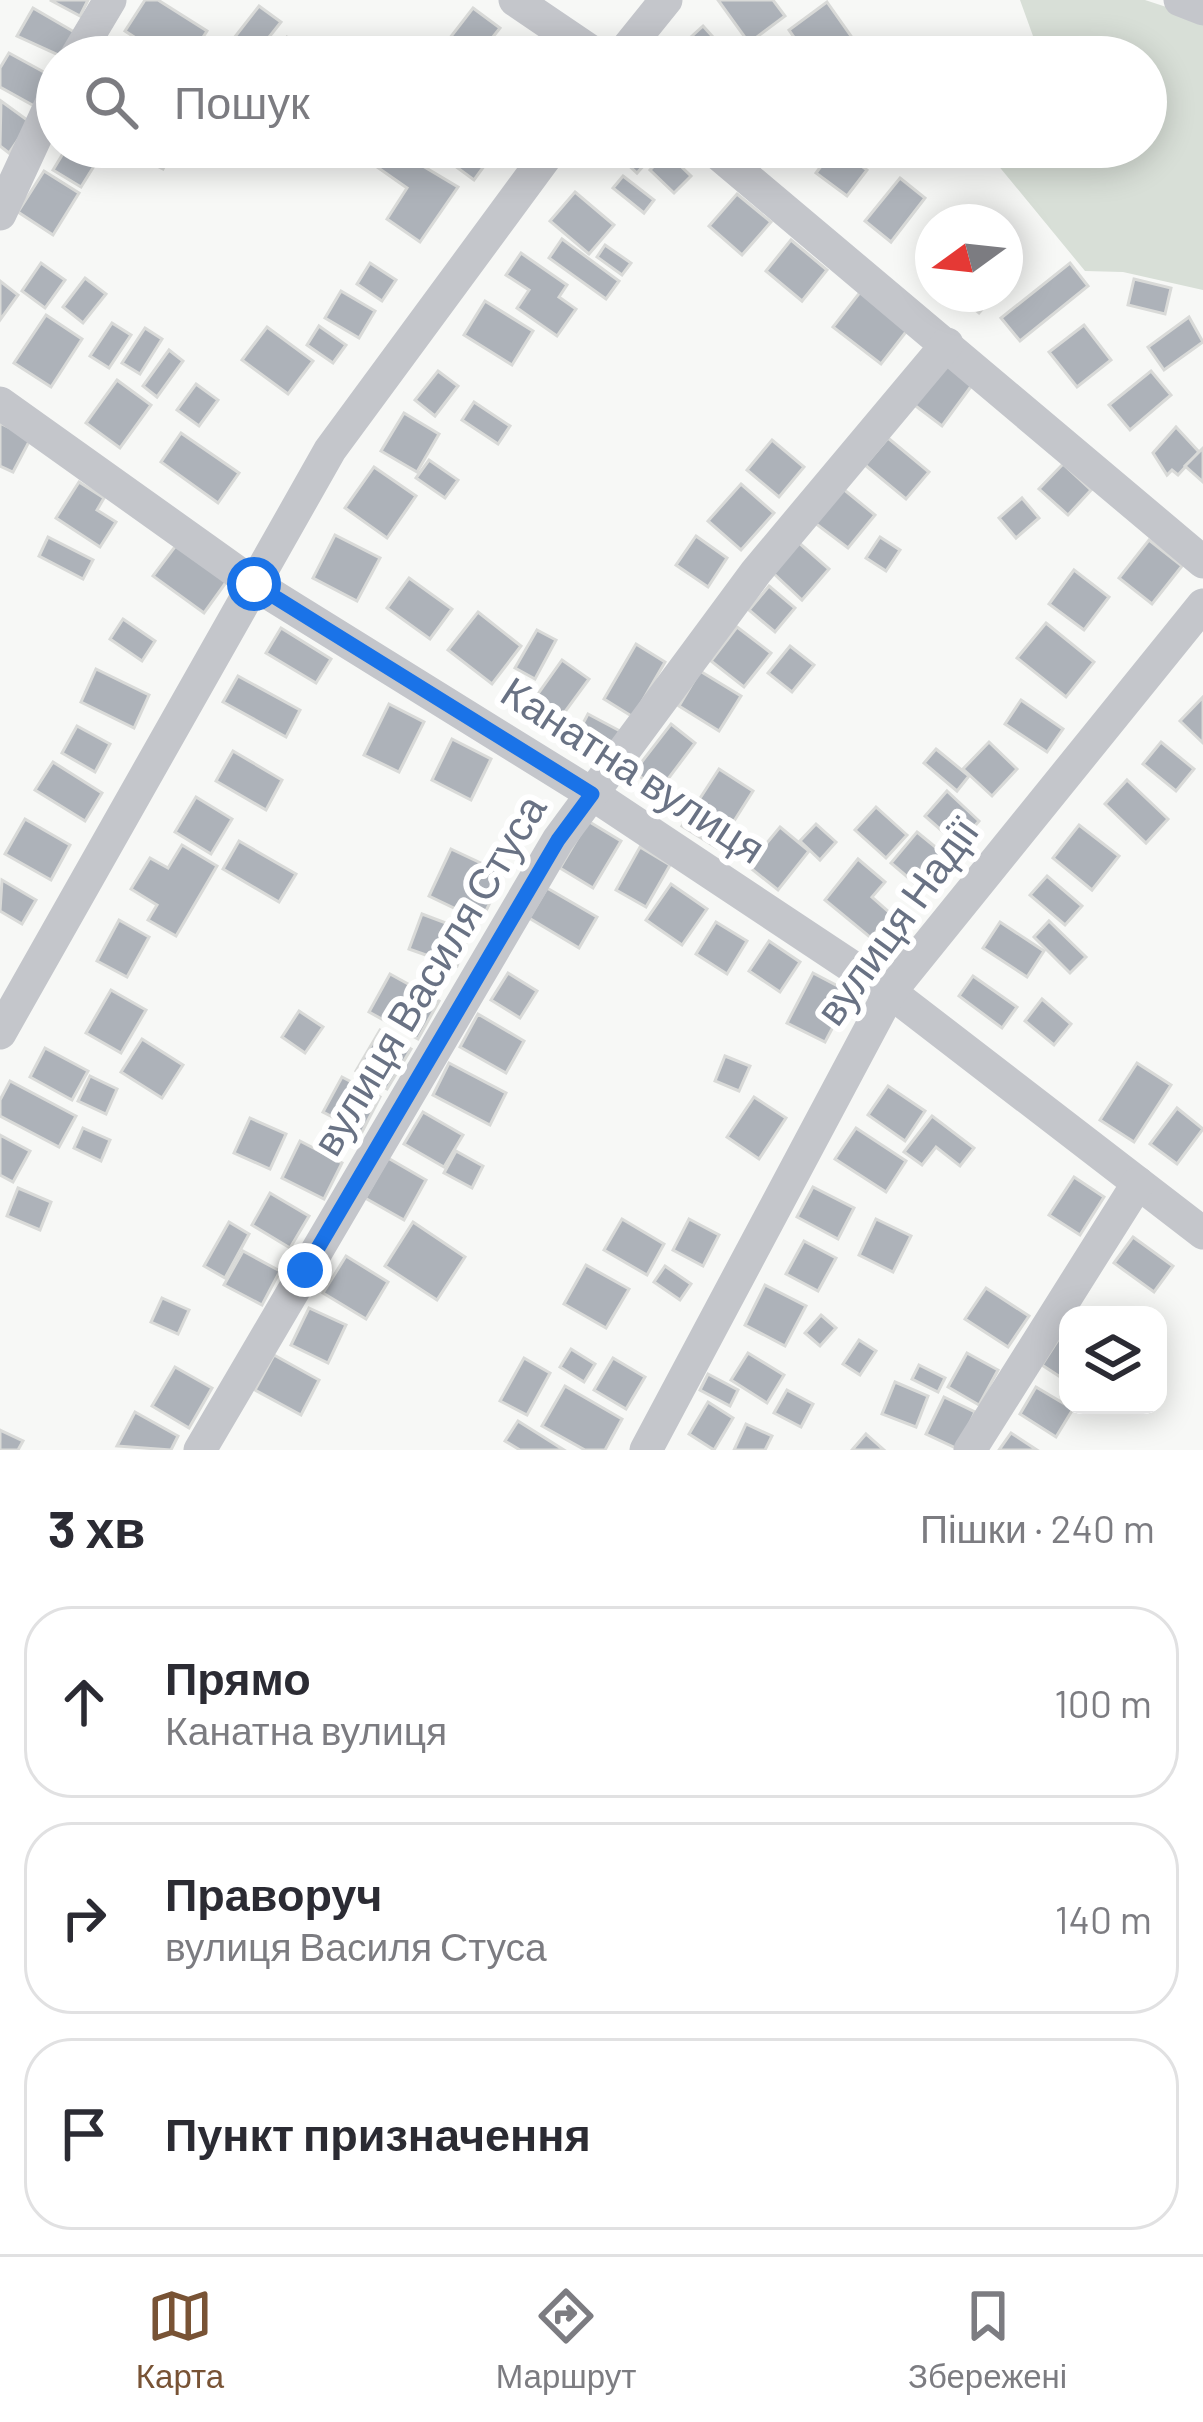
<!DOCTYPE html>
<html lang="uk">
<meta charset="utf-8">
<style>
:root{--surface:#fff;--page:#f2f2f3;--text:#2b2b33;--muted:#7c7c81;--line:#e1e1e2;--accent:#785335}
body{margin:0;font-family:Barlow,sans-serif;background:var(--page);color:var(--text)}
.controls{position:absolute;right:36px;bottom:36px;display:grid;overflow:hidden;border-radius:24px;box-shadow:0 6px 30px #0003}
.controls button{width:108px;height:108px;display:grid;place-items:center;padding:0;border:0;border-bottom:3px solid var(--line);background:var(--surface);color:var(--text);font:60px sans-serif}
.compass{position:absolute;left:915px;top:204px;width:108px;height:108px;border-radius:50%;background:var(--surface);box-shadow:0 6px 30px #0003;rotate:255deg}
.stop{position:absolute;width:36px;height:36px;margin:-27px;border:9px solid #1a73e8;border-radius:50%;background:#fff}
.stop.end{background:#1a73e8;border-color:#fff;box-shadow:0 3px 12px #0008}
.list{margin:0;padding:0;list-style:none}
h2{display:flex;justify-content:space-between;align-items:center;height:156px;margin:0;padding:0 48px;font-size:51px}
h2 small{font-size:39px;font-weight:400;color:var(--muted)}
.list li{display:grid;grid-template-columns:78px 1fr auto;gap:36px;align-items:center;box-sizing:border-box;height:192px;margin:0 24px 24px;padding:0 24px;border:3px solid var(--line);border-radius:48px}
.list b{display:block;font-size:45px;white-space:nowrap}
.list p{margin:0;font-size:39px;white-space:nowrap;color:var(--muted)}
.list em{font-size:39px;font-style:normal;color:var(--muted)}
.icon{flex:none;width:66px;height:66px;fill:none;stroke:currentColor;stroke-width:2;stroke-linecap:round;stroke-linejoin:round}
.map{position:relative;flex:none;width:1203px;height:1450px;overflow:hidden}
.search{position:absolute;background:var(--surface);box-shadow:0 6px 30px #0003;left:36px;right:36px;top:36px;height:132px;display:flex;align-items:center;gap:30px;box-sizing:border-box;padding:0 42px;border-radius:66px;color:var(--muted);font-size:45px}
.sheet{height:804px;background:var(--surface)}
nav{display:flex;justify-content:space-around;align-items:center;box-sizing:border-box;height:168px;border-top:3px solid var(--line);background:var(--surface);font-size:33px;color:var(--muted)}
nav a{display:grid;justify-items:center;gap:6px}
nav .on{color:var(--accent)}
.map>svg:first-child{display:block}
.green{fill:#d8dfd7}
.building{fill:#adb2b9;stroke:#d9dad8;stroke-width:3}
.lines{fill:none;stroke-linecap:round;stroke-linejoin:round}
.minor{stroke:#c4c6cb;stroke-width:33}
.route{stroke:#1a73e8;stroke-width:15}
.labels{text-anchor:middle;stroke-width:12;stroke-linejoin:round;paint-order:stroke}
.street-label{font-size:42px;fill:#697284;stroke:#fff}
</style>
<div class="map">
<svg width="1203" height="1450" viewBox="0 0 1203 1450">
<rect width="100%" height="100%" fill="#f7f8f6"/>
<polygon class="green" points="1020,0 1145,0 1203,19 1203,290 1123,272 1085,271 983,147 1146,147 1146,57 1008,57 1033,36"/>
<g class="building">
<polygon points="50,0 88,0 80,16"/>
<polygon points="145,0 158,0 207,31 190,57 165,57 125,31"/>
<polygon points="718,0 773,0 785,16 749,43"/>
<polygon points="827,2 853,39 828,57 808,57 789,30"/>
<polygon points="259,6 281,22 255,55 234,38"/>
<polygon points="33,8 76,33 63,57 17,36"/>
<polygon points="473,8 500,28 477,57 449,39"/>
<polygon points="703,26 731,57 669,57"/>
<polygon points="287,37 321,55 320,57 277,57"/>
<polygon points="9,53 53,77 36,107 0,87 0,68"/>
<polygon points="1,101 30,122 9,153 0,146"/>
<polygon points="67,147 82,147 99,158 81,187 53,170"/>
<polygon points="133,147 174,147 163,169 130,152"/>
<polygon points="391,147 458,187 420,242 387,219 407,188 377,167"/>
<polygon points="446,147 498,147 474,180 440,155"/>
<polygon points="609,147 660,147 637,173"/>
<polygon points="835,147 867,170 847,196 816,173"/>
<polygon points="667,153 691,176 674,193 650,170"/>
<polygon points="44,171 79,193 53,235 18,212"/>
<polygon points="623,176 654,200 644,213 613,188"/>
<polygon points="900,178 925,198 891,242 865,221"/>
<polygon points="575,192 614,225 589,254 550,221"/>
<polygon points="737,194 771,222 742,255 709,226"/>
<polygon points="562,239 619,281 606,299 549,258"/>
<polygon points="791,240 827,270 802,301 766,271"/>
<polygon points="605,245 631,263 622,275 597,257"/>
<polygon points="521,253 567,285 559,297 576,309 557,336 517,308 529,290 506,275"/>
<polygon points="41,263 65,280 45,308 22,291"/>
<polygon points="370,263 396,280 382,301 357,284"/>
<polygon points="1070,263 1088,286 1020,341 1001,318"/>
<polygon points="85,278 106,294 83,323 63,307"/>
<polygon points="1134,279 1171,288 1165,314 1128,305"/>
<polygon points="0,281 18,295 0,320"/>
<polygon points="341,291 375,311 359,338 325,318"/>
<polygon points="861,291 909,328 881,364 833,327"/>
<polygon points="957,294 996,294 979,313"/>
<polygon points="485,301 533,331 512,365 464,335"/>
<polygon points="46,315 82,339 51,387 14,363"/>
<polygon points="1189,317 1203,342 1164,370 1148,347"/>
<polygon points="112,323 131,335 109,368 90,356"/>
<polygon points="1084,325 1111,360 1077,387 1049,352"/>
<polygon points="319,326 346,345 333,363 307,345"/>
<polygon points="267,327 313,361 288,394 242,360"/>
<polygon points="145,328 162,339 140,374 122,363"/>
<polygon points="169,350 183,361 157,397 143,386"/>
<polygon points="945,359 975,381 942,426 913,404"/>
<polygon points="438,371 458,386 435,416 415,400"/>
<polygon points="1151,371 1171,395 1130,430 1109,405"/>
<polygon points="117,380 151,405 120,448 86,423"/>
<polygon points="196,384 218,400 199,426 177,410"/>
<polygon points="474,402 510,426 498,444 462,420"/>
<polygon points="404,413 439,434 417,472 381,451"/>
<polygon points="0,423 31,438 13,472 0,466"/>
<polygon points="1176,427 1199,452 1178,475 1172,470 1167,475 1153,453"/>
<polygon points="181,433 239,473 218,503 161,462"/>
<polygon points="888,438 929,472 906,499 865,465"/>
<polygon points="772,440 804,467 779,497 747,470"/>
<polygon points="1203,448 1203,482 1185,466"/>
<polygon points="429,460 458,480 445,498 416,478"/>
<polygon points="1063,464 1091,490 1068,515 1039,489"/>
<polygon points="374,467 416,496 387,538 345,508"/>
<polygon points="79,482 104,498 97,510 116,522 100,547 56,518"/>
<polygon points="741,484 774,513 741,550 708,521"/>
<polygon points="842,488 875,515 848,548 815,523"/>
<polygon points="1022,498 1039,518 1016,538 999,518"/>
<polygon points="335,535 380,558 357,601 313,578"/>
<polygon points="696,536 727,558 708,587 676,565"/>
<polygon points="48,537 93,560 83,579 39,556"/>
<polygon points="880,537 900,550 886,571 866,558"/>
<polygon points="1149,540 1182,566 1152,604 1119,578"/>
<polygon points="798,542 829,569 802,600 772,572"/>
<polygon points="177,544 227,581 204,613 153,576"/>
<polygon points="1074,570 1109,597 1084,630 1049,604"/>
<polygon points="409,578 452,609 430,639 387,608"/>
<polygon points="769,586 795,608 775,632 749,610"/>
<polygon points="478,612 521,646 492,684 448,650"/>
<polygon points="123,619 155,641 142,661 110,639"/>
<polygon points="1046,623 1094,662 1066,697 1017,658"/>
<polygon points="737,627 771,653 744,687 711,661"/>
<polygon points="281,628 331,659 316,683 266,653"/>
<polygon points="537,630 556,640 535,679 515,668"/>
<polygon points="636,644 665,662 633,717 604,699"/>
<polygon points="790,646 814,665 792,692 768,673"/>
<polygon points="562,660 589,679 559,720 533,701"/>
<polygon points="96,669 149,695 134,728 81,702"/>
<polygon points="700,671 741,696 719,731 679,706"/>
<polygon points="238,676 300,710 286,737 223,702"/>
<polygon points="1203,697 1203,743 1180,721"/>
<polygon points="1021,700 1063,729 1047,752 1005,724"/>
<polygon points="389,704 424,722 399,772 364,755"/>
<polygon points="588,714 620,731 603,763 571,746"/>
<polygon points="671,724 695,743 659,791 634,772"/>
<polygon points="77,726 110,744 95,772 62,753"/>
<polygon points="452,739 491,759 471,800 432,780"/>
<polygon points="989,742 1017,769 992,796 963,769"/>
<polygon points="1161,742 1194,769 1176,791 1143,764"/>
<polygon points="936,749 969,776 957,791 924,763"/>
<polygon points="233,751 282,780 266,810 216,781"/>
<polygon points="53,762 102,793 85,821 35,790"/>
<polygon points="719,769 753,791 717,848 682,826"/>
<polygon points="1127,780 1168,819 1146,843 1105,804"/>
<polygon points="947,791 979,821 958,845 925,816"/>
<polygon points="196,797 232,819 211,854 175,832"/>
<polygon points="876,807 907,835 886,858 855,830"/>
<polygon points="25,819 70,845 51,880 5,854"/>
<polygon points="588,821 621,841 593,888 560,868"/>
<polygon points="816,824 836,842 820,860 800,841"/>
<polygon points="1079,825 1119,856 1092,890 1053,858"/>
<polygon points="780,827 809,851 778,890 748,866"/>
<polygon points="917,832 950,859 924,891 891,863"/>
<polygon points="239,841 296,874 279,902 223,869"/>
<polygon points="182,845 217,866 176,936 148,920 157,905 131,889 150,858 168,868"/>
<polygon points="640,847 670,865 646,907 616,890"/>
<polygon points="451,849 504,874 481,921 429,896"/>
<polygon points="858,859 885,882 872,897 891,914 871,938 825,900"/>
<polygon points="1047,876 1082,906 1065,925 1030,895"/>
<polygon points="2,880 36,900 22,924 0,911"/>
<polygon points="671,884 707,909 682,945 646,920"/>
<polygon points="547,888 597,917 579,948 529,918"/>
<polygon points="422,914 470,932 457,966 409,949"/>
<polygon points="119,920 149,937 127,977 97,961"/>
<polygon points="1049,921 1086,957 1070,973 1034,937"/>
<polygon points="716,922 747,941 727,974 696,954"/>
<polygon points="1000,922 1044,951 1027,977 983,948"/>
<polygon points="769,941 800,962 780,992 749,971"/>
<polygon points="508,973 537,991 520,1018 491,1000"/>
<polygon points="813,973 851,993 825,1042 787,1023"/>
<polygon points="390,974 439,1001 418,1039 369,1012"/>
<polygon points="973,976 1017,1007 1002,1028 959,996"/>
<polygon points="111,990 146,1010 121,1053 86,1033"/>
<polygon points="1042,999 1071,1024 1054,1045 1025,1021"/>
<polygon points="299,1011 323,1027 305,1053 282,1037"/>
<polygon points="478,1014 524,1041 506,1073 460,1047"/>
<polygon points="380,1030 411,1049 387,1089 356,1071"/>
<polygon points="142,1039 183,1065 162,1098 121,1072"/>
<polygon points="45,1048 88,1071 72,1100 30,1077"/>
<polygon points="725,1056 750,1066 739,1091 715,1081"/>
<polygon points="449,1063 506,1093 490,1125 433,1095"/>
<polygon points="1137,1063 1171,1085 1134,1142 1100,1120"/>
<polygon points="90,1076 117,1089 106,1114 78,1101"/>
<polygon points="342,1077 380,1097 362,1132 323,1112"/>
<polygon points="10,1081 76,1116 59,1147 0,1116 0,1100"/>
<polygon points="888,1086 925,1111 905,1141 868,1115"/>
<polygon points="754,1097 786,1118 759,1159 727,1137"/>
<polygon points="1177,1108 1203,1129 1177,1164 1150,1144"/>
<polygon points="423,1112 463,1135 444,1167 404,1144"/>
<polygon points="932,1116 974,1148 960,1166 936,1147 922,1165 904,1152"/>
<polygon points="250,1118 286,1134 270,1169 234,1153"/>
<polygon points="83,1128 110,1140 101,1161 74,1148"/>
<polygon points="856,1128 906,1161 886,1192 835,1159"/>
<polygon points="0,1135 30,1151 13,1182 0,1175"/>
<polygon points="300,1141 342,1163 324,1199 282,1178"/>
<polygon points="456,1151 483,1166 472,1188 444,1173"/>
<polygon points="388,1158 426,1180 404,1220 365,1198"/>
<polygon points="1074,1177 1104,1197 1080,1235 1049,1215"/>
<polygon points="813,1187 854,1208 838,1239 797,1217"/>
<polygon points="18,1188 51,1202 40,1230 7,1216"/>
<polygon points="270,1193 309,1216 290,1248 252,1225"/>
<polygon points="622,1219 664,1244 647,1275 604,1250"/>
<polygon points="689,1219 719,1235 703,1266 673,1250"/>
<polygon points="876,1219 911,1236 893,1272 859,1255"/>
<polygon points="229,1222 249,1234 225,1278 204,1266"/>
<polygon points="413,1222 465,1257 437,1300 385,1266"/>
<polygon points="1133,1237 1173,1266 1154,1292 1114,1263"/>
<polygon points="804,1241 836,1258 818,1291 786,1274"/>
<polygon points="243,1251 280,1271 262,1305 224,1285"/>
<polygon points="346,1256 388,1282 366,1319 323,1293"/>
<polygon points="586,1265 629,1289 606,1328 564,1304"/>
<polygon points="665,1266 691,1284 680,1300 654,1282"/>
<polygon points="765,1285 806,1306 785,1346 745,1325"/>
<polygon points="986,1288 1029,1316 1008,1347 965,1319"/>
<polygon points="162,1298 189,1310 178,1334 151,1322"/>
<polygon points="309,1308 346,1325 328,1363 291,1345"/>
<polygon points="821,1315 836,1328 820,1346 805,1333"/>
<polygon points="1060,1337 1068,1343 1068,1382 1042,1365"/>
<polygon points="859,1340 876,1351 860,1375 843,1364"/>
<polygon points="571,1349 595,1364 584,1382 560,1367"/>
<polygon points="748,1353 784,1375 767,1403 731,1380"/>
<polygon points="967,1353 998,1370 979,1405 948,1387"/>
<polygon points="274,1355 319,1380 301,1415 255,1390"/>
<polygon points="524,1358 550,1373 527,1415 500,1401"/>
<polygon points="613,1358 645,1377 626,1409 594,1390"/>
<polygon points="919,1365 945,1378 938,1392 912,1379"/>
<polygon points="175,1367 212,1388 189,1428 152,1406"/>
<polygon points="708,1374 738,1390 730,1406 700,1390"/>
<polygon points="895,1382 928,1396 916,1427 882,1414"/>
<polygon points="565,1386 622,1419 605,1450 585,1450 542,1426"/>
<polygon points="1036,1387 1073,1409 1056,1437 1020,1414"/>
<polygon points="787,1390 813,1404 801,1427 774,1413"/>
<polygon points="944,1397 975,1412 958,1449 926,1434"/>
<polygon points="708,1402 733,1418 714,1450 689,1434"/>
<polygon points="135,1412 178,1436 171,1450 117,1446"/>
<polygon points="518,1421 564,1450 520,1450 505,1441"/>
<polygon points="746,1424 772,1436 765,1450 734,1450"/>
<polygon points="0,1430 23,1441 18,1450 0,1450"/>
<polygon points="1011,1433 1037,1450 999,1450"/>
<polygon points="866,1434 884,1450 852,1450"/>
</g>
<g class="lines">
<g class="minor">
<polyline points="515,0 599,57"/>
<polyline points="1180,0 1203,9"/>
<polyline points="76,57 110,0"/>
<polyline points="620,57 666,0"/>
<polyline points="710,147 1203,562"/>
<polyline points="0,214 57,91"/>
<polyline points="0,403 254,584 592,794 890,992 1203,1233"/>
<polyline points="0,1033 330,450 553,147"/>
<polyline points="200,1450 558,840 756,572 947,344"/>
<polyline points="646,1450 890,992 1203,605"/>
<polyline points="970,1450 1138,1183"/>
</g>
</g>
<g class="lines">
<polyline class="route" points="254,584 592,794 558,840 305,1270"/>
</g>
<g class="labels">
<g class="street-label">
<text transform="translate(633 770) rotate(33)" y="15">Канатна вулиця</text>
<text transform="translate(897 921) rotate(-54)" y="15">вулиця Надії</text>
<text transform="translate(429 975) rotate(-59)" y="15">вулиця Василя Стуса</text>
</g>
</g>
</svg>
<div class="controls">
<button><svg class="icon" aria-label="layers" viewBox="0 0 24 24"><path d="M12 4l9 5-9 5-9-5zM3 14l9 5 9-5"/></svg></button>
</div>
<svg class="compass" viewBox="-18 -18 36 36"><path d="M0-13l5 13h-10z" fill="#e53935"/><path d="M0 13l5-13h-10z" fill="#7c7c81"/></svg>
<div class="stop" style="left:254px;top:584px"></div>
<div class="stop end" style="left:305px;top:1270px"></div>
<div class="search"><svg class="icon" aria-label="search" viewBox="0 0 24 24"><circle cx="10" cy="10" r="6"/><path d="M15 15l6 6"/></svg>Пошук</div>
</div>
<section class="sheet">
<h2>3 хв<small>Пішки · 240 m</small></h2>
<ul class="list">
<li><svg class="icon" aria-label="ahead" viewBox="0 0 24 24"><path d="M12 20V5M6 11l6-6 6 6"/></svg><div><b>Прямо</b><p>Канатна вулиця</p></div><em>100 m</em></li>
<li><svg class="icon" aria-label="right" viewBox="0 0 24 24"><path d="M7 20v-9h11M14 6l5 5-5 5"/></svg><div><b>Праворуч</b><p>вулиця Василя Стуса</p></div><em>140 m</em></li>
<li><svg class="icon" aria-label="arrive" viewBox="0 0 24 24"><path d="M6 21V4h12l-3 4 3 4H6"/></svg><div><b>Пункт призначення</b></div></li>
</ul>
</section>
<nav>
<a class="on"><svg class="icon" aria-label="map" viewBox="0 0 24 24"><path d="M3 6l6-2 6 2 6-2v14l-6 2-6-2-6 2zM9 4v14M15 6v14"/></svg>Карта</a>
<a><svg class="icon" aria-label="directions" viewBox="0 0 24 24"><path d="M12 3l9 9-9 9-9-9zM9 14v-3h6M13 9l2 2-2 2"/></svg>Маршрут</a>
<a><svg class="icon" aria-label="saved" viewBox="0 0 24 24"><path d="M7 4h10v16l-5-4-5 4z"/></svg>Збережені</a>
</nav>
